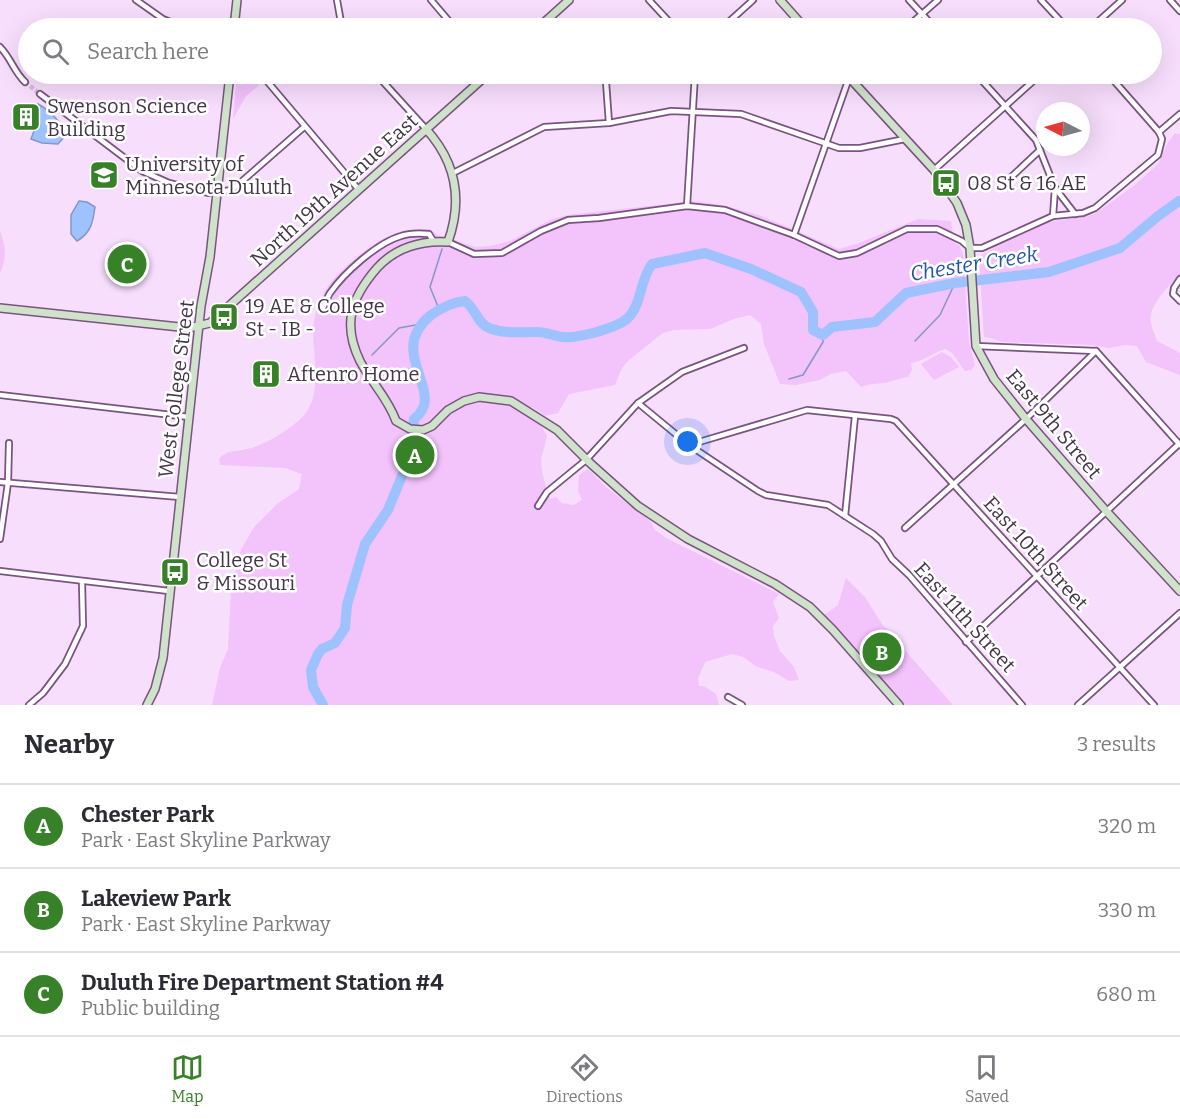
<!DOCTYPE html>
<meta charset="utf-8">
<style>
:root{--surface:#fff;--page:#f2f2f3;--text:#2b2b33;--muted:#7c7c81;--line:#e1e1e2;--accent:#378128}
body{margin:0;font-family:Bitter,serif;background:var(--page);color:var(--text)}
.compass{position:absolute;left:1036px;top:102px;width:54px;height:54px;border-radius:50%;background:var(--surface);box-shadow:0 6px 24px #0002;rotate:276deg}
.you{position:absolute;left:688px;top:442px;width:21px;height:21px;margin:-15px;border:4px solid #fff;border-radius:50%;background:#1a73e8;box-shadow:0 0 0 9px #1a73e833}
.badge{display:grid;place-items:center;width:39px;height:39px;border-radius:50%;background:var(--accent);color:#fff;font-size:20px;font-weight:700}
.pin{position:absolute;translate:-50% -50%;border:3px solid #fff;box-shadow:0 2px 6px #0006}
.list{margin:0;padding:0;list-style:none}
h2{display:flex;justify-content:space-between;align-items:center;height:78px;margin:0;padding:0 24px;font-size:26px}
h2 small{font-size:20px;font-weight:400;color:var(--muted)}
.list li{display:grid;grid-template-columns:39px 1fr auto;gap:18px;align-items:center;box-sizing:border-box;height:84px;padding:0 24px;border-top:2px solid var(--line)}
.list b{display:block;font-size:22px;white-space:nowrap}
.list p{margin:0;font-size:20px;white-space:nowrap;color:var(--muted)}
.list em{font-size:20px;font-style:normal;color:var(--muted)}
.icon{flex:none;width:33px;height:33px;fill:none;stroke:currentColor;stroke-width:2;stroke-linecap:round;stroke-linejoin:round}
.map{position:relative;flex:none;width:1180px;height:705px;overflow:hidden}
.search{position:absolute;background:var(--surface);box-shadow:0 6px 24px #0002;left:18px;right:18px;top:18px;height:66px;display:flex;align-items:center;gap:15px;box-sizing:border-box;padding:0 21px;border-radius:33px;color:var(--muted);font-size:22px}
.sheet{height:330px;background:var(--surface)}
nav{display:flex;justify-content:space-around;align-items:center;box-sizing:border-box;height:84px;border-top:2px solid var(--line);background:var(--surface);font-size:16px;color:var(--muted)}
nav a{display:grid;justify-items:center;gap:3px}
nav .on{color:var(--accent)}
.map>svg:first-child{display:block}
.green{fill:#f3c3fc}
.water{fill:#9ec2fe;stroke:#8397c8;stroke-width:1.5}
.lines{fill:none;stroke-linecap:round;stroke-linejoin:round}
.stream{stroke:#8397c8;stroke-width:1.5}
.river{stroke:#9ec2fe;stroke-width:10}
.street-tunnel{stroke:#d4bcd9;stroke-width:4.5;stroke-dasharray:4.5 2;stroke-linecap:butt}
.street-casing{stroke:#795481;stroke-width:8}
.secondary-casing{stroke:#795481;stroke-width:10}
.street{stroke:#fff;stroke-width:4.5}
.secondary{stroke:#cfe3cb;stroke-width:7}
.labels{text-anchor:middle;stroke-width:5;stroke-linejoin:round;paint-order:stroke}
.poi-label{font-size:20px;fill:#453449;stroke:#fff;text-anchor:start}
.street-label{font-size:20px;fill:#453449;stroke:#fff}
.water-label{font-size:21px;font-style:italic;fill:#2253a8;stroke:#fff}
</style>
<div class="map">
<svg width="1180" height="705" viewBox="0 0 1180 705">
<rect width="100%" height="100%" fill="#f8defd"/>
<g class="green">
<polygon points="237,74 256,74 260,80 258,86 246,96 233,119"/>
<path d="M1175 133 1180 134V275C1169 285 1147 307 1151 323 1152 329 1155 335 1157 341L1180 353V375L1146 362 1137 346 1125 345 1109 348 1092 345 1002 342 991 338 984 337 979 257 1003 242 1048 222 1093 215 1135 185 1158 164 1167 144Z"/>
<path d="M694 201 722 205 759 215 839 249 859 243 918 219 951 221 954 242 960 246 963 254 969 341 975 365 971 370 965 371 952 353 945 349C933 353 924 361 911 363L912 370 908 377C901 378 896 380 889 382 879 385 874 382 861 387L846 371 831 374 820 380 796 385 780 384 764 344 761 324 750 315 734 319 710 329 674 330 663 333 629 360 622 368 615 385 569 394 558 413 545 416 532 407 530 417 538 422 547 435C546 442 544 448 542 455 539 468 546 486 550 499L556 497 562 503 574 505 582 500 578 491 579 475 588 469 606 487 651 522 655 530 666 538 779 594 773 602 779 618 773 626 774 636 780 651 794 667 799 680 789 681 774 672 757 667 743 657 732 654 705 662 698 679 699 686H704L716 694 719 705H212L220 668 228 649 231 590 241 550 254 527 278 503 299 489 302 474 285 468 220 465 219 459C228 449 236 452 247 449 266 445 293 428 305 414 322 394 313 354 313 330 314 316 318 302 325 291 337 270 380 235 403 231 412 229 422 229 430 229L438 235 476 247 490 246 510 241 550 220 567 215Z"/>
<path d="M0 231C6 246 7 259 0 273Z"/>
<polygon points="942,352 951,357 959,367 934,380 921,364"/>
<polygon points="846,578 865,597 882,624 953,705 902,705 824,615 838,605"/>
</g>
<g class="water">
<path d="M38 104C51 111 61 121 65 136L58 144 42 143 31 139 39 117Z"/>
<path d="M79 201 87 202 95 207C93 222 91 233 77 241L71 234V215Z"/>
</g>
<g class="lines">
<g class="stream">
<polyline points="1179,201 1180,198"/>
<polyline points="439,309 430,287 442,249"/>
<polyline points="915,341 940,315 955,283"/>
<polyline points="372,355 399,328 421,324"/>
<polyline points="789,379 803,375 823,342 823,335"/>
</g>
<path class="river" d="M323 705 313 687 311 670 318 654 322 649 335 643 345 628 347 605 365 544 388 510 411 454 414 419C449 393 384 353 431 315 441 308 453 302 465 301 475 308 478 324 489 328 504 334 520 332 535 332 545 331 553 336 562 337 577 339 617 328 628 318 642 304 640 279 652 264L705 253 751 269 801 292 813 312V330L823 335 832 327 875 322 906 293 955 283 1049 272 1120 248 1158 216 1179 201"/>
<polyline class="street-tunnel" points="25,82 40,94"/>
<g class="street-casing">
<g id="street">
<polyline points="136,0 163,19 185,28"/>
<polyline points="337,0 342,28"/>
<polyline points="431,0 455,28"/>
<polyline points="649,0 675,28"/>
<polyline points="909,0 935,28"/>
<polyline points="1041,0 1067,28"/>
<polyline points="1170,0 1180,11"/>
<polyline points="549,19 558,28"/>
<polyline points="722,28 753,0"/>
<polyline points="906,28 938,0"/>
<polyline points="1091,28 1122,0"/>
<path d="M0 47C11 58 14 72 25 82"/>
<polyline points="261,74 359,190"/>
<polyline points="376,74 426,129"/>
<polyline points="598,74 606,82 609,123"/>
<polyline points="976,74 1036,140 1055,188 1075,214"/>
<polyline points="1108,74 1159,132"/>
<polyline points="40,94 142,171 169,183 209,193 232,190 304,127"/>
<polyline points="934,170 1041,74"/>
<polyline points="453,173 544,127 609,123 671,111 741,114 839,148 860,148 905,139"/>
<polyline points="1007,181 1040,150"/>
<polyline points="687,206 695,74"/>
<polyline points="1053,216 1055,188"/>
<polyline points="794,235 849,78 854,74"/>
<polyline points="448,242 474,254 502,253 541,231 568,220 599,218 687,206 725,210 794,235 839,256 857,253 907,229 937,229 962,241 970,248 982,248 1053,216 1083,213 1095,208 1158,155 1162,139 1159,132 1180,114"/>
<polyline points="1180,279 1174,288 1173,294 1180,301"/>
<path d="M322 310C325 305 327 298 330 293 344 273 377 243 401 236 410 233 419 233 429 234L434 242"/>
<polyline points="976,346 1096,351 1180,445"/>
<polyline points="0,395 189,417"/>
<polyline points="638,403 689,445 758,491 766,495 828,505 873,534 881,541 892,559 909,575 1022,705"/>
<polyline points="689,445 807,410 891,419 896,421 1154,705"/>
<polyline points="0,482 180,497"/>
<polyline points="538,506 547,492 586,460 638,403 682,372 744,348"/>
<polyline points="845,516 855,416"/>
<polyline points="905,528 1026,419 1096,351"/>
<polyline points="0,539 8,483 9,443"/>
<polyline points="0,571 169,591"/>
<polyline points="966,642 1180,443"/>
<polyline points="728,697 742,705"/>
<polyline points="29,705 43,693 65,664 83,626 82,582"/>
<polyline points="1078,705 1180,613"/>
</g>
</g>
<g class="secondary-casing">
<g id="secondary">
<polyline points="780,0 805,28"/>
<polyline points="234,28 237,0"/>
<polyline points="538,28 569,0"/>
<polyline points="846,74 934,170 957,203 966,225 970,248 976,346 994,379 1026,419 1107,512 1180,591"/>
<path d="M426 129C456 162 463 200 448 242 421 240 395 248 377 268 351 298 342 324 360 361 371 382 388 398 396 421L410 429 423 430 432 426 448 410 464 401 479 397 511 401 557 430 590 463 638 506 688 539 775 584 810 607 833 630 899 705"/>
<polyline points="0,308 189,328 210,323 488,74"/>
<polyline points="147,705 155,689 163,658 201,306 210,257 230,74"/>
</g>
</g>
<use href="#street" class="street"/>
<use href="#secondary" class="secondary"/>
</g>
<defs>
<g id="building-square" transform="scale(1.5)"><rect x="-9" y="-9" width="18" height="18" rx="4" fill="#378128" stroke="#fff"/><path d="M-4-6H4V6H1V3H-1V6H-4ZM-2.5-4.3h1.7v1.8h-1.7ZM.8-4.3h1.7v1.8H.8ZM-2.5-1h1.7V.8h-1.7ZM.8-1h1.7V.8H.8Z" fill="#fff"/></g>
<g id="university-square" transform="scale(1.5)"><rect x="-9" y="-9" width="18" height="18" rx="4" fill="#378128" stroke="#fff"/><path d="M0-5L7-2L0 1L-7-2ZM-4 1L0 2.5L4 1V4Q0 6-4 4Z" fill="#fff"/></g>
<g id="bus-square" transform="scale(1.5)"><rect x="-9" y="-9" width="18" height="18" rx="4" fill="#378128" stroke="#fff"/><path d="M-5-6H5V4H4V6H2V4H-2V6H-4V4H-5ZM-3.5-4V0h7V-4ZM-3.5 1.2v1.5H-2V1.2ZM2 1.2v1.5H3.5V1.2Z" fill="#fff"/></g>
</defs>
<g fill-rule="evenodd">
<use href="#building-square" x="26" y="117"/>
<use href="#university-square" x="104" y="175"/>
<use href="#bus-square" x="946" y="183"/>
<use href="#bus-square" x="224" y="317"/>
<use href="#building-square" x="266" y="374"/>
<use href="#bus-square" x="175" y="572"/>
</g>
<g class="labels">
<g class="poi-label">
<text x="47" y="113">Swenson Science<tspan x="47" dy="23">Building</tspan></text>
<text x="125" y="171">University of<tspan x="125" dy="23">Minnesota Duluth</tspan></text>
<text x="967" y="190">08 St &amp; 16 AE</text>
<text x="245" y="313">19 AE &amp; College<tspan x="245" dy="23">St - IB -</tspan></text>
<text x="287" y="381">Aftenro Home</text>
<text x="196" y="567">College St<tspan x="196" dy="23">&amp; Missouri</tspan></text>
</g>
<g class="street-label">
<text transform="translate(334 190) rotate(-42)" y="7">North 19th Avenue East</text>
<text transform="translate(176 389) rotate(-83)" y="7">West College Street</text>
<text transform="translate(1054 424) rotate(50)" y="7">East 9th Street</text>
<text transform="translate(1036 553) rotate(48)" y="7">East 10th Street</text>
<text transform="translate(965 617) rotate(48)" y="7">East 11th Street</text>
</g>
<g class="water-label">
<text transform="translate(974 264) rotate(-9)" y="7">Chester Creek</text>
</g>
</g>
</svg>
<svg class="compass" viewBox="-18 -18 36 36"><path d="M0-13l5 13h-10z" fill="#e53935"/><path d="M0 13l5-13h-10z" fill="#7c7c81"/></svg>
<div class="you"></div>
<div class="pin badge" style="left:415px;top:455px">A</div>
<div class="pin badge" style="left:882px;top:652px">B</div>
<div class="pin badge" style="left:127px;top:264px">C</div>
<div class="search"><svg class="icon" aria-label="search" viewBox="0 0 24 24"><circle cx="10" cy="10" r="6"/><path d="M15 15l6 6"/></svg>Search here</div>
</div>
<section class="sheet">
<h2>Nearby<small>3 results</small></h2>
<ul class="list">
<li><span class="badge">A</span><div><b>Chester Park</b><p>Park · East Skyline Parkway</p></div><em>320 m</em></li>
<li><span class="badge">B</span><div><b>Lakeview Park</b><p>Park · East Skyline Parkway</p></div><em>330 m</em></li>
<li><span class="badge">C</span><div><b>Duluth Fire Department Station #4</b><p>Public building</p></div><em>680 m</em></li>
</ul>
</section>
<nav>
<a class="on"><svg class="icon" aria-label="map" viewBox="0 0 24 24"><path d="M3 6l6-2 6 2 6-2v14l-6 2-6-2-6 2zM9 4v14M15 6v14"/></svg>Map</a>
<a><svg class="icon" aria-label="directions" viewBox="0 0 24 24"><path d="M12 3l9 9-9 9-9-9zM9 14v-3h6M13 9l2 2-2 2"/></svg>Directions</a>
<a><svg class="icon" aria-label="saved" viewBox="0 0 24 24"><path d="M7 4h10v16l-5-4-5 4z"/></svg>Saved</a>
</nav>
